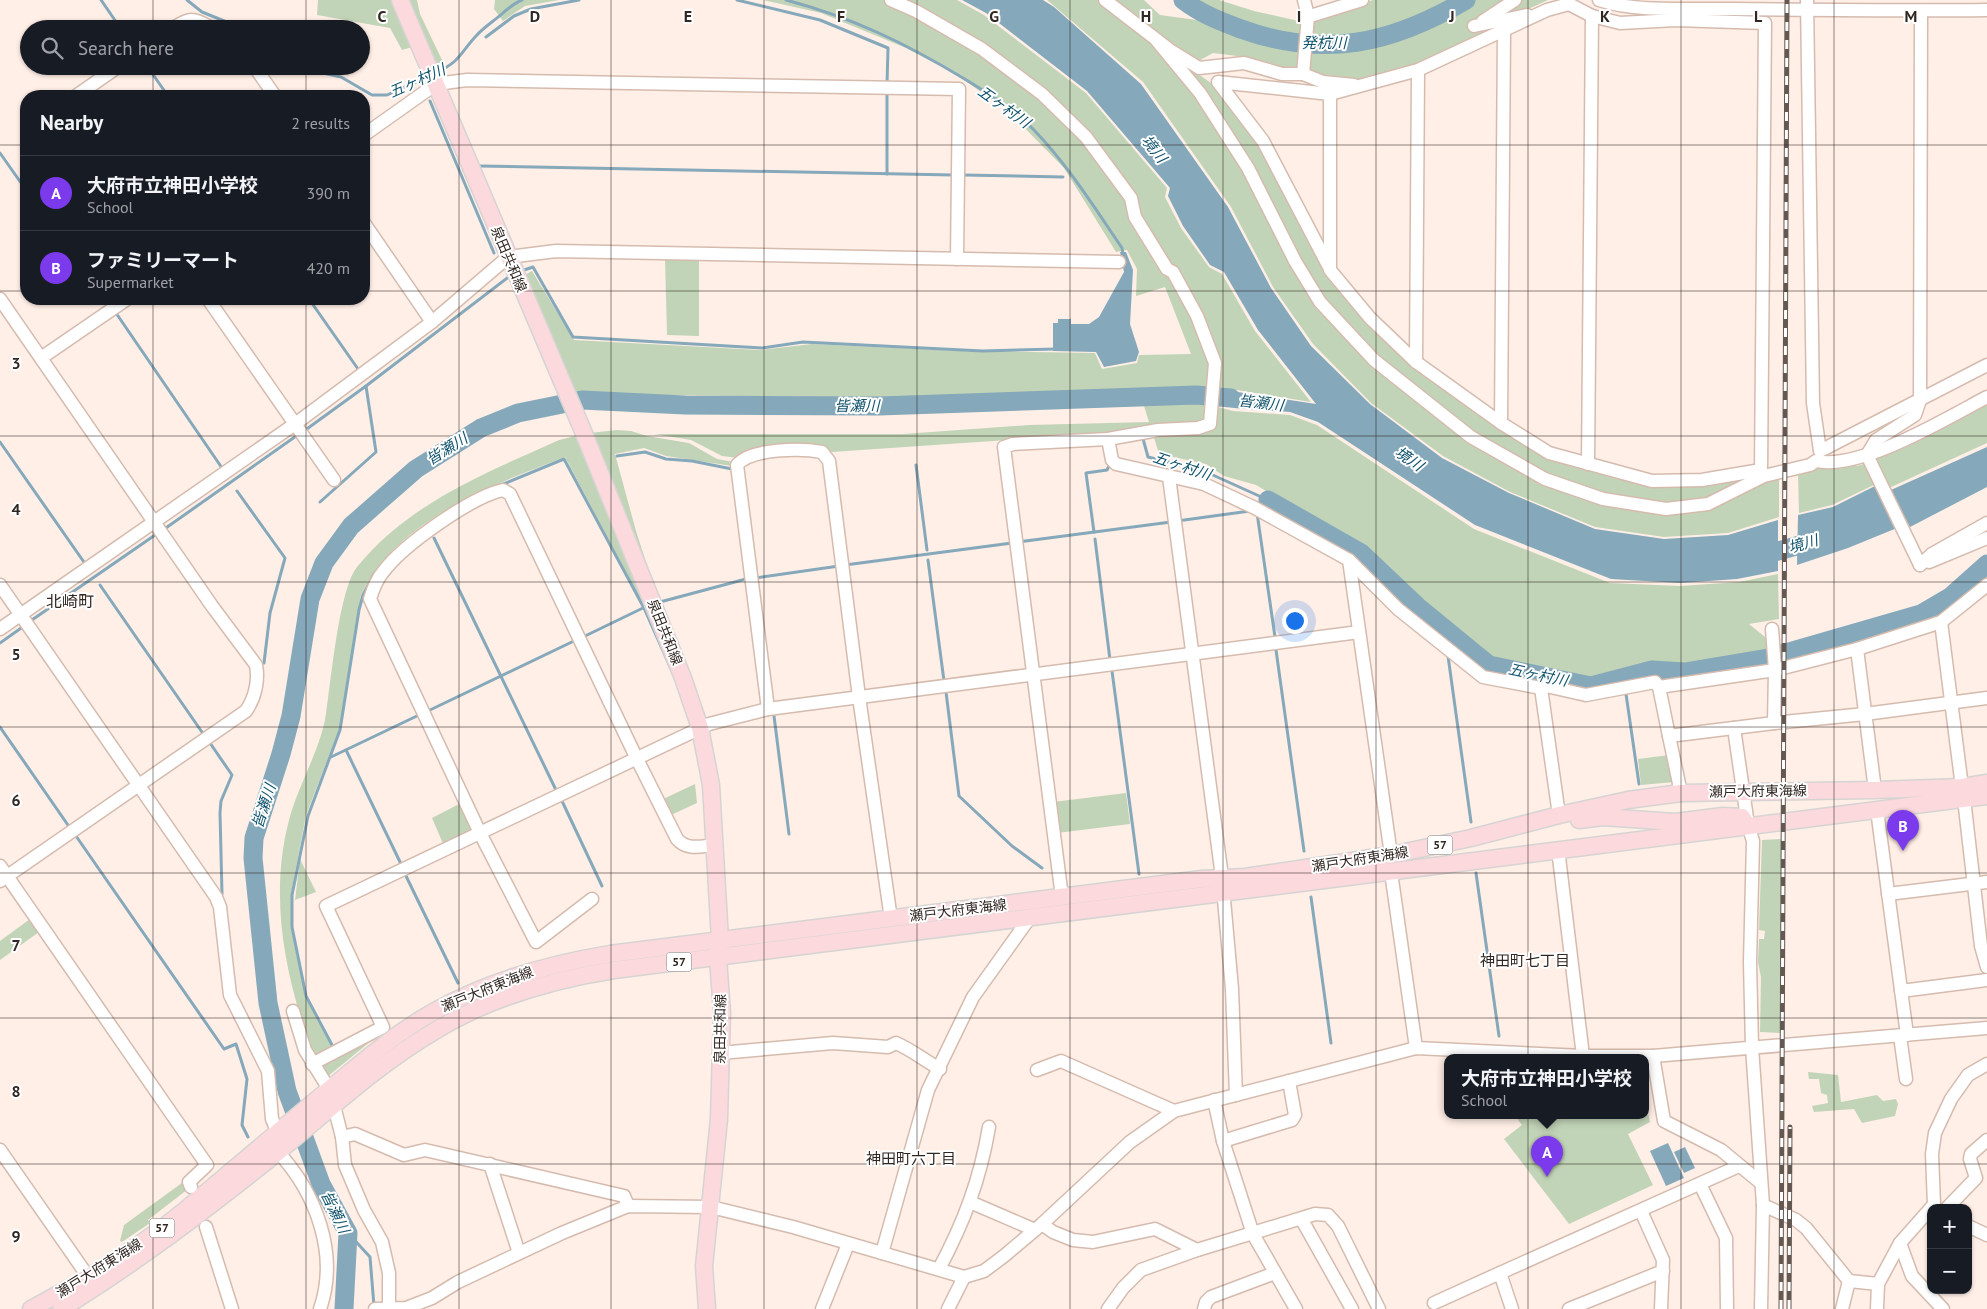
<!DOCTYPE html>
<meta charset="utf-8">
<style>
:root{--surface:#171b24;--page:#20242c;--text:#f1f3f6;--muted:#9ea1a6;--line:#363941;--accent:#7c3aed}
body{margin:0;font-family:"PT Sans","Noto Sans JP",sans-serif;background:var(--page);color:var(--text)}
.controls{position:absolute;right:15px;bottom:15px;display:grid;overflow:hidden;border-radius:10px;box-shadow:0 1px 4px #0004}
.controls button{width:45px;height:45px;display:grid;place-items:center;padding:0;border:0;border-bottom:1px solid var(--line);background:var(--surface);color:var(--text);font:25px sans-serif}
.you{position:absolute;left:1294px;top:620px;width:18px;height:18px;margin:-12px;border:4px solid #fff;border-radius:50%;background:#1a73e8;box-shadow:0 0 0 8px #1a73e833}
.badge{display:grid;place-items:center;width:32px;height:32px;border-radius:50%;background:var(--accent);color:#fff;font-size:16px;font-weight:700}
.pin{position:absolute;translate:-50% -41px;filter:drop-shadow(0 1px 2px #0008)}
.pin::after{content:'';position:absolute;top:26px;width:18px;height:15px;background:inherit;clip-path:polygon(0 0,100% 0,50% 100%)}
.popup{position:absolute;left:1444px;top:1054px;width:205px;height:65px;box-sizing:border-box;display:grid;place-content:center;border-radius:10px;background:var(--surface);filter:drop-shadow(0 1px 4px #0005);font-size:16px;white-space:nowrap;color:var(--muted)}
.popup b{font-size:19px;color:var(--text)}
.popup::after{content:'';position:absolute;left:50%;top:100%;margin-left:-10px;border:10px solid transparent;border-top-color:var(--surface)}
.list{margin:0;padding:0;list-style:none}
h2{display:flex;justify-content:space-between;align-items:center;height:65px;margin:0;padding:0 20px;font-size:21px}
h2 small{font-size:16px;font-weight:400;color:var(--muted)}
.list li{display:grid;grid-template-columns:32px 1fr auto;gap:15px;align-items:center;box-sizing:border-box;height:75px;padding:0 20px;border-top:1px solid var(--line)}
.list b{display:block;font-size:19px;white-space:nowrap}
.list p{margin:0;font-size:16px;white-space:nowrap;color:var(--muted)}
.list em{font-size:16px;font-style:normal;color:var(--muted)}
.icon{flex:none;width:28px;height:28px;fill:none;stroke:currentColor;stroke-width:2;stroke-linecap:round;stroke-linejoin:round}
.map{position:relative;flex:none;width:1987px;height:1309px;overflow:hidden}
.search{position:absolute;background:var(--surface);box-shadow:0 1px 4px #0004;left:20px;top:20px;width:350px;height:55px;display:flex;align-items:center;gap:12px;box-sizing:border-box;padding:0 18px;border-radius:28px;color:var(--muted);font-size:19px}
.panel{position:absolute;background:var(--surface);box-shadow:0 1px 4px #0004;left:20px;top:90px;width:350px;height:215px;border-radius:20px}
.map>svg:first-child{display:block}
.green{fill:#c2d4b7}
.water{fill:#85a8ba}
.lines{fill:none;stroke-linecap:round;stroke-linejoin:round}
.stream{stroke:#85a8ba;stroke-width:3}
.river{stroke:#85a8ba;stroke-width:19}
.minor-casing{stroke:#d5bbae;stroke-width:15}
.major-casing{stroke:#d6d4d3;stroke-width:19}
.minor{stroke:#fff;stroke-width:12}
.major{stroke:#fbd9dd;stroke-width:16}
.rail-casing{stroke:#635852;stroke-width:5}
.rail{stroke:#fff;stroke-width:3;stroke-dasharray:9;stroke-linecap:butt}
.grid{fill:none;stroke:#312722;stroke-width:1;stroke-opacity:0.55}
.labels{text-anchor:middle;stroke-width:4;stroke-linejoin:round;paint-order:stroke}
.shield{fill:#fff;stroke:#6f6864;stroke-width:1}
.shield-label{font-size:12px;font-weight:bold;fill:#312722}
.street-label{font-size:14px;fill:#312722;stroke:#fff}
.water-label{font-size:15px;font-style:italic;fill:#10536d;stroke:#fff}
.neighbourhood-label{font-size:15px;fill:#312722;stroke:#fff}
.quarter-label{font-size:16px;fill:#312722;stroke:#fff}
.grid-label{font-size:16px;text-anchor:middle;font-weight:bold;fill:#312722;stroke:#fff;stroke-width:4;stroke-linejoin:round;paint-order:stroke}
</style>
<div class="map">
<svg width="1987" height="1309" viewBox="0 0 1987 1309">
<rect width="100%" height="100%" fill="#ffefe7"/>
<g class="green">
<polygon points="318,0 392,0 412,47 402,50 390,28 317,15"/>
<polygon points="405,0 417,0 420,14 443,62 434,69"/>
<polygon points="495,0 559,0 525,6 503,21 494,9"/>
<polygon points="763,0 957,0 984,15 1086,93 1167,188 1165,197 1181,228 1209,267 1222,274 1255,331 1311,402 1218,387 916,398 570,394 521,277 532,271 574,340 760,350 812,344 961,351 1095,353 1102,369 1137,363 1139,355 1191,354 1165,287 1136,296 1137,269 1127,250 1116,252 1064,168 1008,111 957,75 906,48 821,13"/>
<polygon points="1047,0 1144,0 1160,15 1197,20 1262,44 1300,52 1299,71 1283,70 1245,57 1213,53 1188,67 1211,83 1260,147 1369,324 1548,455 1594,472 1649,484 1754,477 1779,477 1779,517 1728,533 1664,537 1595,527 1510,492 1443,456 1371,403 1313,344 1273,287 1231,207 1143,82"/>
<polygon points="1200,0 1219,0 1254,11 1303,22 1302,39 1251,26 1205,10"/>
<polygon points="1373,0 1548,0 1524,11 1503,27 1417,66 1363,81 1328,78 1309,70 1313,20"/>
<polygon points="665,258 699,259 699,336 667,335"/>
<polygon points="1143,403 1207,404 1233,411 1290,415 1317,425 1474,529 1610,583 1680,586 1739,582 1778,574 1779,619 1749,624 1770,641 1771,649 1685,669 1651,666 1591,681 1491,660 1418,602 1364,549 1256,485 1224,476 1206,464 1159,454 1151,428 1108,436 1008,440 832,452 827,448 739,458 722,456 691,440 654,434 903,434 1029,425 1149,422"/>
<polygon points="1987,404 1987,443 1889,488 1874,459"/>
<polygon points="617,430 631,431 647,436 689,443 717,459 733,462 732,466 666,456 644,448 615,454 636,531 658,599 590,433"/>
<path d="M575 436 646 603 643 604 565 457C494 484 395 521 361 595L339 730 306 815 291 894V927L305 997 332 1048 317 1055 313 1053C286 981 269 901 288 824 297 786 320 752 326 714 331 682 339 589 357 567 410 502 486 473 559 440Z"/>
<polygon points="1845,463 1857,466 1867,463 1876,484 1832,505 1799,513 1798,472"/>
<polygon points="1669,755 1675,782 1641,785 1638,759"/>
<polygon points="695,784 697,803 669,816 661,800"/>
<polygon points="1126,793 1130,824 1057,833 1053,802"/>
<polygon points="463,802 473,831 444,846 432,818"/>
<polygon points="1781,839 1781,1033 1760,1032 1761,977 1758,962 1759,939 1764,939 1765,931 1759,930 1762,840"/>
<polygon points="300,859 316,892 295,900"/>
<polygon points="30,919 39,932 0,960 0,941"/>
<polygon points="382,1032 327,1077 318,1063"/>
<polygon points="1808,1072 1838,1075 1841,1102 1877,1095 1883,1101 1896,1099 1898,1104 1895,1116 1862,1123 1854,1109 1814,1112 1812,1106 1828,1103 1827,1095 1821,1093 1819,1079 1809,1079"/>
<polygon points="1646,1103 1650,1122 1628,1134 1653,1185 1569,1224 1504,1139 1522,1125 1515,1116 1646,1116"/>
<polygon points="186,1180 188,1189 148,1220 150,1223 122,1242 120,1241 124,1225"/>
</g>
<g class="water">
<polygon points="962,0 1043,0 1054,7 1141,84 1228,207 1271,288 1311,346 1370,404 1442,458 1509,493 1595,529 1664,539 1728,535 1778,520 1778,571 1737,579 1680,583 1611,579 1475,525 1318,422 1290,412 1234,408 1217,404 1218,389 1316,404 1258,330 1224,272 1210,265 1183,226 1168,196 1170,188 1087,91 986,13"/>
<polygon points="1120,252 1126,252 1133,270 1130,324 1139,352 1136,361 1104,367 1096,352 1053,351 1053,323 1058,323 1058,319 1071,319 1071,324 1089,324 1099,317 1124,272"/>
<polygon points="1987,447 1987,487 1910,527 1891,490"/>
<polygon points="1877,485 1897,528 1848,548 1797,565 1798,515 1833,507"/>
<polygon points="1668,1143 1684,1178 1666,1186 1650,1151"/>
<polygon points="1685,1147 1695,1168 1684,1173 1674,1152"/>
</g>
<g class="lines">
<g class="stream">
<polyline points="101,0 121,29"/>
<polyline points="187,0 202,12 244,29"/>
<polyline points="737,0 820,20 888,48 887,84"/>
<path d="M786 0C851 17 905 43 963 78 987 93 1013 108 1033 129 1068 165 1094 207 1122 248L1123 254"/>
<polyline points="486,37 514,16 531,9 579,0"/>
<polyline points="147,66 168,96"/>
<polyline points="291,66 341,77 372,95 387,95 427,77"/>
<path d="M437 72C460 62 461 52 476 36 484 27 494 21 503 13 510 7 514 3 522 0"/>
<polyline points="430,101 494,253"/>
<polyline points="0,153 26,190"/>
<polyline points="480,166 953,175"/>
<polyline points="887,174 887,93"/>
<polyline points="963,175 1063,177"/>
<polyline points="521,271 533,267 573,337 762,348 803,342 983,351 1055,349"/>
<polyline points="105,299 110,305"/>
<polyline points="309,299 358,369"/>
<polyline points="116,313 222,468"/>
<polyline points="304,431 366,386 511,275"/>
<polyline points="1142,435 1148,457 1204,471 1268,500 1260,507"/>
<polyline points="0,442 86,565"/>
<polyline points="617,456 645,452 666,459 692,461 732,469"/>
<polyline points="916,465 927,550"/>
<polyline points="501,485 564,459 644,608 671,669"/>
<polyline points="237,491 285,558 270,613 264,663"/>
<polyline points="320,502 376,452 366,386"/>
<polyline points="1257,513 1275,637"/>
<polyline points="1177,521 1250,511"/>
<polyline points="163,530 299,434"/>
<polyline points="1094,532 1086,473 1107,470 1109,466"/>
<polyline points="434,538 556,790"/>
<polyline points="1095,539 1110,660"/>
<polyline points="1018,542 1171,522"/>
<polyline points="928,560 944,681"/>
<polyline points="845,565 1012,543"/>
<polyline points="755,578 839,566"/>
<polyline points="100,585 204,735"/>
<polyline points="660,602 746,579"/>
<polyline points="29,622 158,533"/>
<polyline points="583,637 645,607"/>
<polyline points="0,643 24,626"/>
<polyline points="1455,647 1461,642"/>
<polyline points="1276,650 1304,851"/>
<polyline points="1448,656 1471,822"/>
<polyline points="1112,671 1139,874"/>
<polyline points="1624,677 1625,683"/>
<polyline points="946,692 959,796 1012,846 1042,868"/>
<polyline points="1626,694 1639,784"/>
<polyline points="430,710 576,640"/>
<polyline points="774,716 789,834"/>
<polyline points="0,727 70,828"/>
<polyline points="210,743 232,775 221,801 220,813 222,894"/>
<polyline points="346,750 401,864"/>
<polyline points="331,757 419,715"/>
<polyline points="562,801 602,886"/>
<polyline points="76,836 224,1049 236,1044 247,1079 242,1125 248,1137"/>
<polyline points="1476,873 1499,1036"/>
<polyline points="406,876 458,983"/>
<polyline points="1311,897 1331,1043"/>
<polyline points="332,1045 306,996 292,927 292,895 308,816 340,730 359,610 363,595 374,574"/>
<polyline points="348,1233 370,1257 374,1306"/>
</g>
<g class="river">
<path d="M1183 0C1201 14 1220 21 1241 29 1324 59 1391 44 1466 0"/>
<polyline points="1268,500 1361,553 1417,606 1489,665 1591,686 1652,670 1685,672 1768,658 1921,614 1950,597 1987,564"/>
<polyline points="1753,555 1771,553 1821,539"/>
<polyline points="344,1309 348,1233 321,1184 287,1091 268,1003 253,858 254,838 281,754 291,716 310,599 324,563 351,526 416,469 481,428 518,413 582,400 685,405 879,406 1196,395 1231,398"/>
</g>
<g class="minor-casing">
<g id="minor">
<polyline points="891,0 916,11 982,49 1042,94 1086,137 1131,198 1135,217 1167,269 1173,272 1197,316 1215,363 1210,424 1198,428 1158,430 1108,439 1013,444 1004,447 1062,897"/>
<polyline points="1105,0 1170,50 1199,68 1244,63 1282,74 1303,74 1308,16 1304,0"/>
<path d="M1599 0C1638 13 1690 8 1732 9 1817 10 1902 11 1987 10"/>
<polyline points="1807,0 1813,403 1820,451 1987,365"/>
<polygon points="1569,4 1592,16 1620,23 1676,20 1765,23 1761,470 1702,480 1652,481 1549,453 1501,423 1416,362 1370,318 1330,270 1330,94 1418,70 1547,10"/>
<polyline points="1307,17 1362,0"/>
<polyline points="1483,21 1515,0"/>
<polyline points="1474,26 1527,15"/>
<path d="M172 29C192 15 194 19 214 29"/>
<path d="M1157 41 1200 93 1248 168 1295 261 1320 302 1374 360 1471 437 1545 479 1603 499 1666 509 1708 504 1764 476 1810 465 1816 461C1860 471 1947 418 1987 397"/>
<polyline points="254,66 275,96"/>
<polyline points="1303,74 1323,82 1354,85"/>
<polyline points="76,96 119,66"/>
<polyline points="364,135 436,84 467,80 959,89 957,259"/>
<polyline points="364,223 432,322"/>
<polyline points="1329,267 1263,141 1218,82 1330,94"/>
<path d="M0 299 212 606 256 665C259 681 255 698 246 711L0 881"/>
<polyline points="208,299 334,480"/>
<polyline points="41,358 127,299"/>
<polyline points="1416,362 1418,70"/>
<polyline points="1501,423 1504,31"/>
<polyline points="1108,439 1112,460 1116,464 1204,484 1255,508 1349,560 1391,855"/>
<polyline points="1867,455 1876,440 1915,415 1920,400 1921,11"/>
<polyline points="1867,455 1920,565"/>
<polyline points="1588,464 1592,16"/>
<polyline points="1169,477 1222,877 1232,989 1236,1095"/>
<polyline points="1349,560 1398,609 1483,677 1541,688"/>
<polyline points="1929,562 1987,538"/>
<polyline points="1920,565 1932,554 1987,523"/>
<polyline points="0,585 216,897 220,907 230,995 268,1071 272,1119 277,1131"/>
<polyline points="1941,622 1987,585"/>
<polyline points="0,629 295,424 432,322 508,257 556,251 1119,262"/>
<polyline points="1857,649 1875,790"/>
<polyline points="1659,687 1775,670 1857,649 1941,622 1962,787"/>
<path d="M768 709 737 465C751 448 802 448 822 452L829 461 859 697 891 919"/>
<polyline points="1774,723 1865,714 1987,698"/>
<polyline points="1734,728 1748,825 1753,841 1750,962 1752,1047 1763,1205 1761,1309"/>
<polyline points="1669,736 1681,793"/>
<polyline points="1964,799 1981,946 1987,967"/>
<polyline points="1877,810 1907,1035"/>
<polyline points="1559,815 1541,688 1546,686 1586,695 1655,682 1659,687 1669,736 1774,723 1775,670 1772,629"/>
<polyline points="1558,849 1583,1056"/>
<polyline points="0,866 207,1165 189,1182 191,1187"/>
<polyline points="1391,872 1416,1048"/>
<polyline points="1888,894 1987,882"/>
<path d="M592 899 536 942 480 833 370 599C373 589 376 580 383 572 403 545 471 497 503 490L510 494 636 757 677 839C687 851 702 846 715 845"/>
<polyline points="1901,991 1987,980"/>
<polyline points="293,1011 305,1050 329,1089"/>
<polyline points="1900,1036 1906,1079"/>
<path d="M720 1053 833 1043 888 1047 896 1043C912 1050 924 1060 940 1069"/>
<polyline points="1653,1056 1664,1121 1721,1150 1761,1183"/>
<polyline points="312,1064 383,1027 326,906 709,724 768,709 1359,632"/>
<polyline points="1037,1070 1061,1061 1174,1111"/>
<polyline points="1214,1100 1223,1141 1253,1234 1296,1309"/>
<polyline points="334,1106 342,1137 345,1165 364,1210 382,1242 389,1273 389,1309"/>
<polyline points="342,1137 355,1134 404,1155 425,1150 624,1196 628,1206"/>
<polyline points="1223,1141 1292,1120 1295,1115 1289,1081"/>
<polyline points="0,1150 89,1278"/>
<path d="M278 1152C316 1193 339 1254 320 1309"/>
<polyline points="490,1164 519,1253"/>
<polyline points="1700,1184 1726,1238 1727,1309"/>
<polyline points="970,1202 1035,1230"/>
<polyline points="1763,1205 1796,1220 1806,1228 1849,1281 1878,1284"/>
<polyline points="1931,1208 1934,1205 1932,1154 1935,1133 1951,1099 1968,1075 1987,1064"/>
<polyline points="1947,1208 1976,1178 1970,1159 1971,1154 1987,1140"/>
<polyline points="1641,1211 1663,1260 1661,1309"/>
<polyline points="1302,1220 1352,1309"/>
<polyline points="1042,1224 1053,1232 1073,1240 1093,1242 1155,1229 1197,1250"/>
<polyline points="1968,1226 1987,1235"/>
<polyline points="206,1227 232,1309"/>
<polyline points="1900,1243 1912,1276 1943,1309"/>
<polyline points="882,1253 928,1090 973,997 1031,916"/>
<path d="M939 1269C964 1222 980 1180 989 1127"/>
<polyline points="1434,1303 1500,1273"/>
<polyline points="375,1309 406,1308 432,1298 458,1282 562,1233 628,1206 711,1207 793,1227 964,1277 984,1271 1004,1256 1042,1224 1130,1142 1174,1111 1416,1048 1583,1056 1653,1056 1987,1028"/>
<polyline points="822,1309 848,1244"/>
<polyline points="948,1309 964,1277"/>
<polyline points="1108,1309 1123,1288 1141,1270 1197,1250 1315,1214 1328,1215 1338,1226 1379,1309"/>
<polyline points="1204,1309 1206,1302 1211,1297 1275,1273"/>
<polyline points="1512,1309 1500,1273 1739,1166"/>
<polyline points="1569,1309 1663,1271"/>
<polyline points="1842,1309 1849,1281"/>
<polyline points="1877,1309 1878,1284 1900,1243 1931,1208"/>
</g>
</g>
<g class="major-casing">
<g id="major">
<polyline points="400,0 583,431 683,678 700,728 711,785 720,940 718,958 722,1013 719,1119 704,1266 707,1309"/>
<polyline points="1579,820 1603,817 1675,822 1723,816 1742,817 1747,825"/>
<path d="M31 1309C85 1280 136 1250 184 1211 233 1170 282 1128 332 1087 365 1060 397 1032 435 1011 490 980 549 964 610 954L1202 879 1245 877 1391 855 1471 838 1559 815 1628 800 1681 793 1875 790 1962 787 1987 783"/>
<path d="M61 1309C139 1261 207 1209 278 1152 328 1111 377 1065 433 1032 488 998 550 980 614 970L1987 796"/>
</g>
</g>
<use href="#minor" class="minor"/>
<use href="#major" class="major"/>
<g class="rail-casing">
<g id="rail">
<polyline points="1781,1309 1787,0"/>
<polyline points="1789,1309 1790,1127"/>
</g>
</g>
<use href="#rail" class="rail"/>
</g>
<path class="grid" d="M153 0V29M306 0V29M459 0V1309M611 0V1309M764 0V1309M917 0V1309M1070 0V1309M1223 0V1309M1376 0V1309M1528 0V1309M1681 0V1309M1834 0V1309M153 66V96M306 66V96M0 145H26M364 145H1987M0 291H26M364 291H1987M153 299V1309M306 299V1309M0 436H1987M0 582H1987M0 727H1987M0 873H1987M0 1018H1987M0 1164H1987"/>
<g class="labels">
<g class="shield">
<rect x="1427.5" y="835.5" width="25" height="19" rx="4"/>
<rect x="666.5" y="952.5" width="25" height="19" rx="4"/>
<rect x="149.5" y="1218.5" width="25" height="19" rx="4"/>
</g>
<g class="shield-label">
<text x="1440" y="849">57</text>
<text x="679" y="966">57</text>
<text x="162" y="1232">57</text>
</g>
<g class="street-label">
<text transform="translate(509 259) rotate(67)" y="5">泉田共和線</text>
<text transform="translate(665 632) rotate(68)" y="5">泉田共和線</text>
<text transform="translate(1758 791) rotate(-1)" y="5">瀬戸大府東海線</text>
<text transform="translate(1360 859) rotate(-9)" y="5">瀬戸大府東海線</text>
<text transform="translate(958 910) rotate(-7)" y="5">瀬戸大府東海線</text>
<text transform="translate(487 989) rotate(-22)" y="5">瀬戸大府東海線</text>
<text transform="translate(720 1029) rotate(-89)" y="5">泉田共和線</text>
<text transform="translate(99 1268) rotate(-32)" y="5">瀬戸大府東海線</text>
</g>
<g class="water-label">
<text x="1324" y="48">発杭川</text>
<text transform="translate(417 81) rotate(-24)" y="5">五ヶ村川</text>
<text transform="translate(1004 107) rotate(36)" y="5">五ヶ村川</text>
<text transform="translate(1154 149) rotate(51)" y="5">境川</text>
<text transform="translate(1261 403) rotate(7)" y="5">皆瀬川</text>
<text x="857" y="411">皆瀬川</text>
<text transform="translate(447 449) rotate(-32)" y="5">皆瀬川</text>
<text transform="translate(1409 459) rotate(35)" y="5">境川</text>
<text transform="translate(1182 466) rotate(18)" y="5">五ヶ村川</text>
<text transform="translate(1803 544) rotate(-16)" y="5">境川</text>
<text transform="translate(1538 675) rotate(12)" y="5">五ヶ村川</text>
<text transform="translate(264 806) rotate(-72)" y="5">皆瀬川</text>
<text transform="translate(335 1212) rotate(64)" y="5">皆瀬川</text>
</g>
<g class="neighbourhood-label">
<text x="1525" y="966">神田町七丁目</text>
<text x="911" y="1164">神田町六丁目</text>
</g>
<g class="quarter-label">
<text x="70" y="607">北崎町</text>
</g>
</g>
<g class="grid-label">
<text x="382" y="22">C</text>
<text x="535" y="22">D</text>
<text x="688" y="22">E</text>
<text x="841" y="22">F</text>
<text x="994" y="22">G</text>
<text x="1146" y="22">H</text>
<text x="1299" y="22">I</text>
<text x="1452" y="22">J</text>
<text x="1605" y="22">K</text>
<text x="1758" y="22">L</text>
<text x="1911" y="22">M</text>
<text x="16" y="369">3</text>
<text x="16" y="515">4</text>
<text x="16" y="660">5</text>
<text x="16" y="806">6</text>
<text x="16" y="951">7</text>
<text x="16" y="1097">8</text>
<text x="16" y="1242">9</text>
</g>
</svg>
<div class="controls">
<button>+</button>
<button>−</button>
</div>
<div class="you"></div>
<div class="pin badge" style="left:1547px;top:1177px">A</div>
<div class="popup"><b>大府市立神田小学校</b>School</div>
<div class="pin badge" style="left:1903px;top:851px">B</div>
<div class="search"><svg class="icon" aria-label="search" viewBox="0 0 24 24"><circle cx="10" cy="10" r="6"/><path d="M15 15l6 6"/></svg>Search here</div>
<section class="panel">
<h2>Nearby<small>2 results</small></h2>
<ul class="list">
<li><span class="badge">A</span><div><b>大府市立神田小学校</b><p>School</p></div><em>390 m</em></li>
<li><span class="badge">B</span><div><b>ファミリーマート</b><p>Supermarket</p></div><em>420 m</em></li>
</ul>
</section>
</div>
